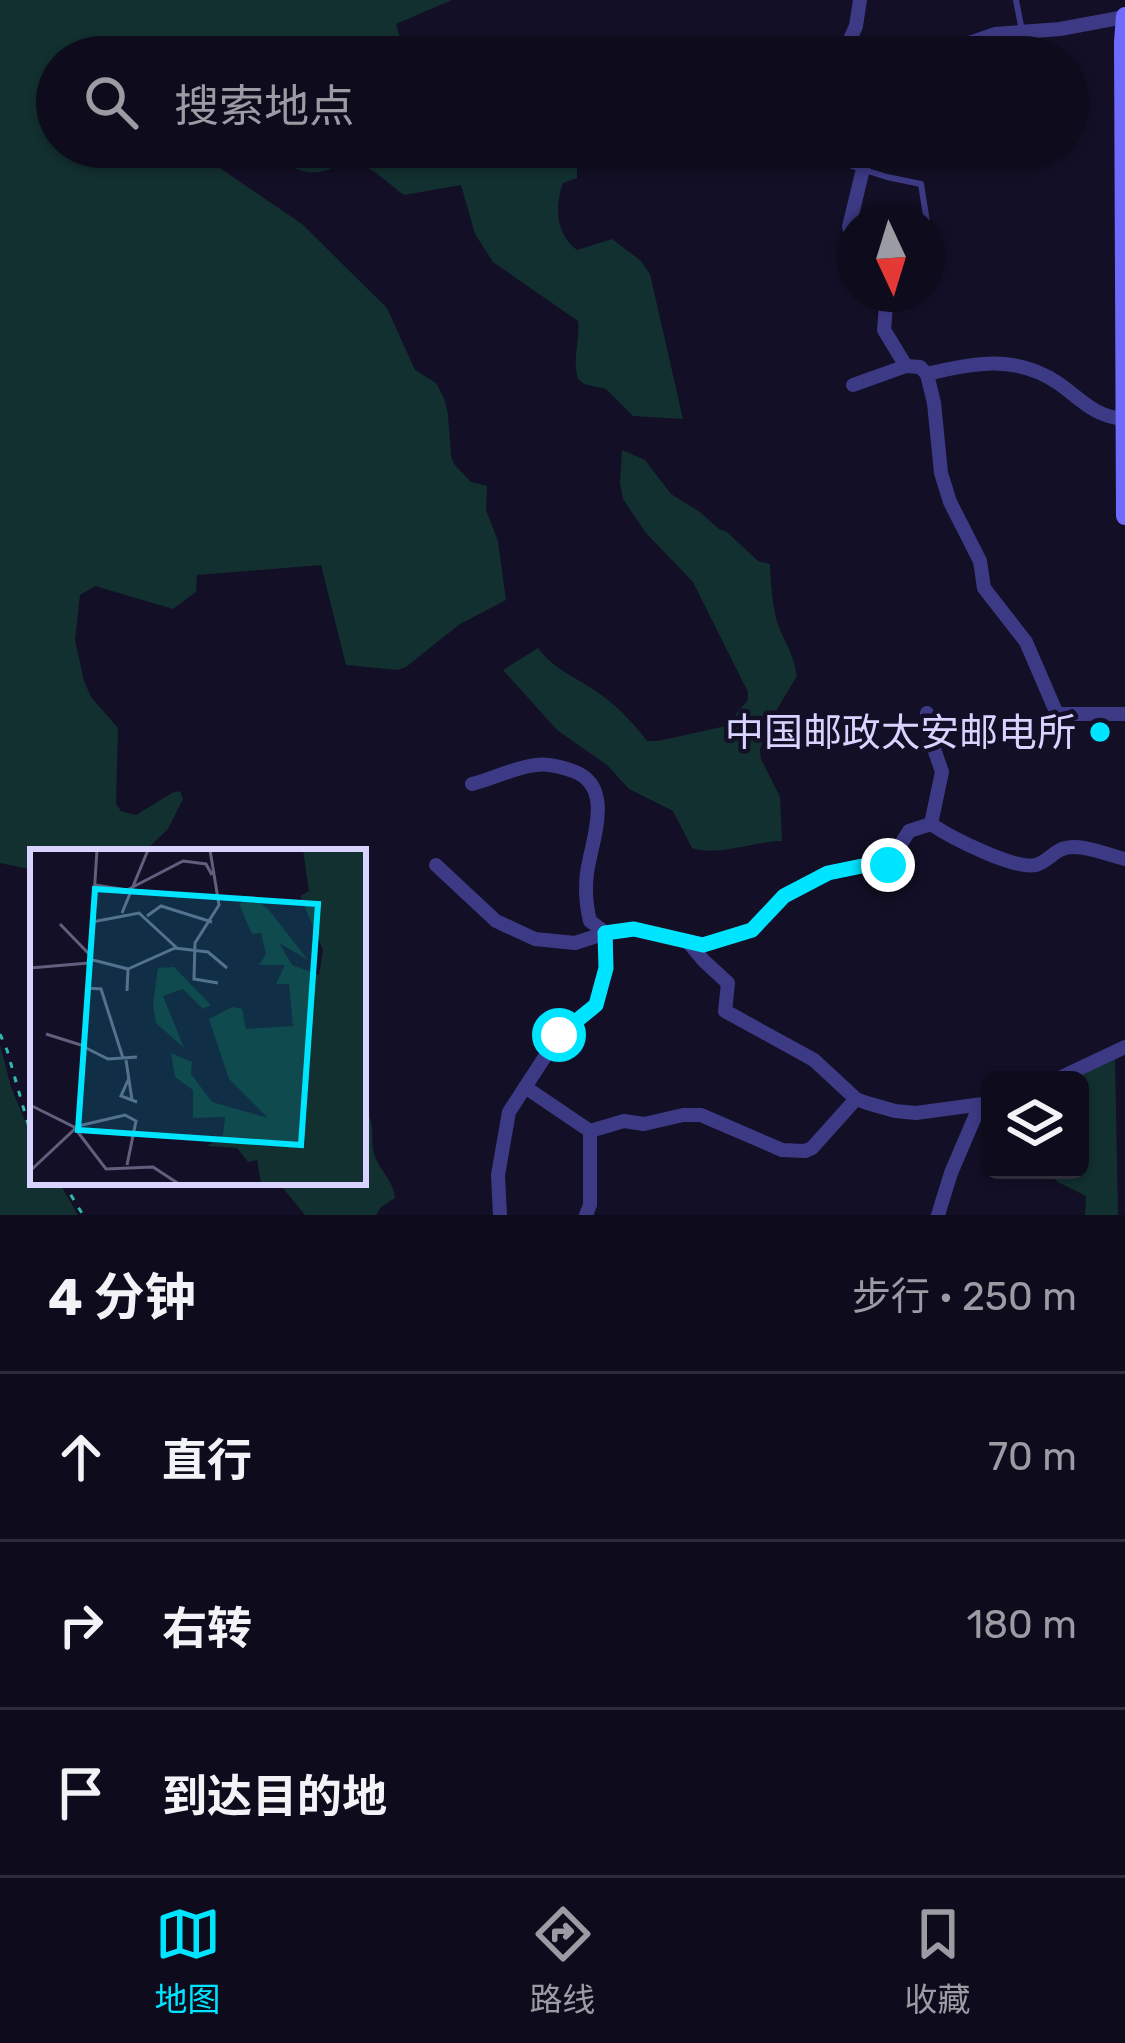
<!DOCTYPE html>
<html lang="zh">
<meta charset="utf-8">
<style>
:root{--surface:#0e0b1c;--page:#171425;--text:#f1f3f6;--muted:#9b9ba3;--line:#2e2b3b;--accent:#00e5ff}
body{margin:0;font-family:Rubik,"Noto Sans SC",sans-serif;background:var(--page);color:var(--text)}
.controls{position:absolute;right:36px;bottom:36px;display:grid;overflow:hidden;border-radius:18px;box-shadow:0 3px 9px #0004}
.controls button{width:108px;height:108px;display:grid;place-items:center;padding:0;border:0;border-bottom:3px solid var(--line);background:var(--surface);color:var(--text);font:60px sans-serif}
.compass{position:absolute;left:837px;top:204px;width:108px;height:108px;border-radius:50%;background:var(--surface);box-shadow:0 3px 9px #0004;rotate:176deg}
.stop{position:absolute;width:36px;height:36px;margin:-27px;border:9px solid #00e5ff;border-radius:50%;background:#fff}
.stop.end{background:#00e5ff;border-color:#fff;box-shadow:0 3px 12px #0008}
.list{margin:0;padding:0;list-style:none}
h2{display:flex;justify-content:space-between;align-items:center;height:156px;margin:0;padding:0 48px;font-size:51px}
h2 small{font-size:39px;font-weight:400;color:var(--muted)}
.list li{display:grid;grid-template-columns:78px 1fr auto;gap:36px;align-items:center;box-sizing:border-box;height:168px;padding:0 48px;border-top:3px solid var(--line)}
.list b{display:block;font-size:45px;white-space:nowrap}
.list em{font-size:39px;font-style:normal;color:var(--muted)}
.icon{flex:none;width:66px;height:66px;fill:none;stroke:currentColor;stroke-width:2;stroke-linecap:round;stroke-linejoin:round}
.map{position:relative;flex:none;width:1125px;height:1215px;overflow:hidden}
.search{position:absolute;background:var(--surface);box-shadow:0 3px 9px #0004;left:36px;right:36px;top:36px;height:132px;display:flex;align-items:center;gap:30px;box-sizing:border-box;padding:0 42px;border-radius:66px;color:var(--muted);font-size:45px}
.sheet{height:660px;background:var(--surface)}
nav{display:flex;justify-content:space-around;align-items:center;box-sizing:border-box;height:168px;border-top:3px solid var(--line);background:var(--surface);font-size:33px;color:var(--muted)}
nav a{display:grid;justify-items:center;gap:6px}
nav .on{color:var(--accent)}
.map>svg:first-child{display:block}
.green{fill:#12302f}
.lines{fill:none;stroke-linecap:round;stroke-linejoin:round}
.path{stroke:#2fb8b0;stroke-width:3;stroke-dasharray:6 9;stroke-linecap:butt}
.lane{stroke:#3d3a85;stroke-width:6}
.street{stroke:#3d3a85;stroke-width:14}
.secondary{stroke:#6f6bff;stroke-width:18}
.route{stroke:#00e5ff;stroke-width:15}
.poi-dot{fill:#00e5ff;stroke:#130f26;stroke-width:4.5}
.labels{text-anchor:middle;stroke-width:9;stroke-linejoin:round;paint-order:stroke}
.poi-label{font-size:39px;fill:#d9d4ff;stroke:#130f26;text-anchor:end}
.inset-road{fill:none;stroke:#625e7d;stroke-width:3}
.view{fill:#00e5ff;fill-opacity:0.15;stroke:#00e5ff;stroke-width:6}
.inset-edge{fill:none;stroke:#d9d4ff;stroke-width:6}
</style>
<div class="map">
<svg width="1125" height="1215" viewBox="0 0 1125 1215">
<rect width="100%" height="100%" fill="#130f26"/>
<g class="green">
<polygon points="0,0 452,0 396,24 403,47 403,57 57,57 57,147 196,147 211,162 302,224 387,308 415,370 436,383 444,398 448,414 451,456 454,464 471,482 487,486 486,510 498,541 506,600 460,624 406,667 398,670 346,665 321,565 197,575 196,592 173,609 95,586 80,595 75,640 84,681 91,697 118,728 116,804 121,811 136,815 172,793 180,791 183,799 168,829 144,852 33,852 33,870 0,863"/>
<path d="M267 147H577V178L563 183C554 207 556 234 577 250L612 239 641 261 650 274 683 419 633 416 606 389 584 384 578 379C572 359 580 341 578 321L493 262 475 234 461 185 404 195C390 185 372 166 355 163 345 161 335 167 327 170 303 178 283 164 267 147Z"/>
<path d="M622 450 645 460 671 494 700 512 719 529 727 532 758 561 770 564C771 584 772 608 779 627 787 647 793 653 797 676L767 726 760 750 761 759 780 797 782 841C755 841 715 857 692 848L673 811 629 789 607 765 557 730 503 670 538 648C553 668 571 675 591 688 614 702 632 721 647 741H658L726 726 748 700V692L693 582 646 533 623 499 620 483Z"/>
<polygon points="0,1045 11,1087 33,1140 33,1182 59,1182 78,1215 0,1215"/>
<polygon points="1115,1059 1118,1215 1085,1215 1086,1196 1058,1182 1043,1170 1080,1170 1080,1080 1067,1080"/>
<path d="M363 1107C377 1123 370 1135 374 1154 379 1170 394 1181 395 1198L381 1207 376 1215H305L278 1182H363Z"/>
</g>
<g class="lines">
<g class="path">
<polyline points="0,1034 7,1050 28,1124 33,1133"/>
<polyline points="63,1182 83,1215"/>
</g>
<g class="lane">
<polyline points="1016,0 1022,31"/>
<polyline points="836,161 887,177 921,184 927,222"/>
<polyline points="927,249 930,243 927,223"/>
</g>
<g class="street">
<polyline points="842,57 856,26 860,0"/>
<polyline points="928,57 995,34 1060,29 1125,17"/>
<polyline points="855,241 849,227 863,169"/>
<polyline points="887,294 884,330 906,366"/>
<polyline points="927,374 934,403 941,473 950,502 980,561 984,588 1026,642 1057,714 1125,714"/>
<path d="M853 385 906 366 920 367 927 374C972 363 1016 354 1058 383 1081 399 1094 417 1125 419"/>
<path d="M927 713 931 740 942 772 931 824C950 837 1014 870 1036 865 1046 862 1052 854 1060 850 1078 841 1107 855 1125 859"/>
<path d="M472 784C493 779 515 767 536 765 548 763 562 767 573 771 616 786 591 842 587 873 585 889 586 905 590 921L606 933"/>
<polyline points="436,865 496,921 535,939 575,943 606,933 634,929 703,945 752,930 784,896 828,873 862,866 888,865 909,831 931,824"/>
<polyline points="688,942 704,961 728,983 725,1011 814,1060 856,1099 867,1103 895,1111 916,1113 990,1103"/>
<polyline points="1055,1080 1125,1047"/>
<polyline points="525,1087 590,1131"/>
<polyline points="590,1131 624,1121 644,1124 683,1115 701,1115 782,1150 805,1151 812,1148 856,1099"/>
<polyline points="500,1215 498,1175 509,1112 559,1035 596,1005 606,968 606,933"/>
<polyline points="586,1215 590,1205 590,1131"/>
<polyline points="938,1215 951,1173 980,1105"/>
</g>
<polyline class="secondary" points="1125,16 1123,42 1125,516"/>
</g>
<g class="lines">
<polyline class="route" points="559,1035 596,1005 606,968 605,933 634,929 703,945 752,930 784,896 828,873 862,866 888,865"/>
</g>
<circle class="poi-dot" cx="1100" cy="732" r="12"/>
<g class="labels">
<g class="poi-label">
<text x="1076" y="746">中国邮政太安邮电所</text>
</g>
</g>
<g transform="translate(30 849)">
<rect width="336" height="336" fill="#130f26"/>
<path d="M273 1H336V335L231 334 227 311 218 313 207 299 177 297 193 286 195 268 163 269V241L145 228 141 204 162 213 161 225 182 253 238 269 199 230 179 170 202 158 212 160 216 180 263 177 259 135H246L255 116H229L236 105 231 84 222 85 209 55 222 47 238 60 278 111 249 94 262 116 289 126 293 101 270 47 279 42ZM144 118 181 156 173 160 153 140 133 147 154 199 126 174 123 156 128 119Z" fill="#12302f"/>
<path class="inset-road" d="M180 1 189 56 165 94 164 130 188 134M65 36 97 41 153 12 176 15 182 26M92 64 118 1M117 67 131 57 182 73M62 73 109 64 148 100M30 75 59 105M59 110 98 120 97 142M0 119 59 114M98 120 145 99 178 103 197 119M57 139 71 140 93 209M16 185 54 197M54 198 78 210 107 208M96 211 102 251M99 229 91 247 107 253M0 256 44 278 76 320 123 318 149 335M48 277 95 266 106 272 97 316M0 322 49 276 67 1"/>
<path class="view" d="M65 40 288 55 271 296 48 281Z"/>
<rect width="336" height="336" class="inset-edge"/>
</g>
</svg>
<div class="controls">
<button><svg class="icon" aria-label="layers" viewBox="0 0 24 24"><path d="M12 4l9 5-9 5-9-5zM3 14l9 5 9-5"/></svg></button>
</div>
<svg class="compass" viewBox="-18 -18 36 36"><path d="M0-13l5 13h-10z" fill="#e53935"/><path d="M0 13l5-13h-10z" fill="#9b9ba3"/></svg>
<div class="stop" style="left:559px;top:1035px"></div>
<div class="stop end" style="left:888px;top:865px"></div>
<div class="search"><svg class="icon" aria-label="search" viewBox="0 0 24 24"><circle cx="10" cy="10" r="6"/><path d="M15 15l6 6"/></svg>搜索地点</div>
</div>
<section class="sheet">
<h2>4 分钟<small>步行 · 250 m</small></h2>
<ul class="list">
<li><svg class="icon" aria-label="ahead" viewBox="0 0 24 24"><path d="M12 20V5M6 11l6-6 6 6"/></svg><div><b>直行</b></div><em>70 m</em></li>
<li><svg class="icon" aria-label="right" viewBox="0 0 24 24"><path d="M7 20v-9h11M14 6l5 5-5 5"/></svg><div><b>右转</b></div><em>180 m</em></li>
<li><svg class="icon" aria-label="arrive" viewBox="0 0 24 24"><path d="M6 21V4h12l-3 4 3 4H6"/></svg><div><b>到达目的地</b></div></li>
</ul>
</section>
<nav>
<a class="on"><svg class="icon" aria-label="map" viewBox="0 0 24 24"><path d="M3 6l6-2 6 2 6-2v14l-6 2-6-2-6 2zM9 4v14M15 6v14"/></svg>地图</a>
<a><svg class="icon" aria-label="directions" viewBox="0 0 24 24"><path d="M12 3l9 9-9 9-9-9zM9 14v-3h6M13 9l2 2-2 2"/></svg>路线</a>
<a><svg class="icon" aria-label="saved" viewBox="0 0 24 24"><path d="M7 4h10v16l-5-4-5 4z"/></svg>收藏</a>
</nav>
